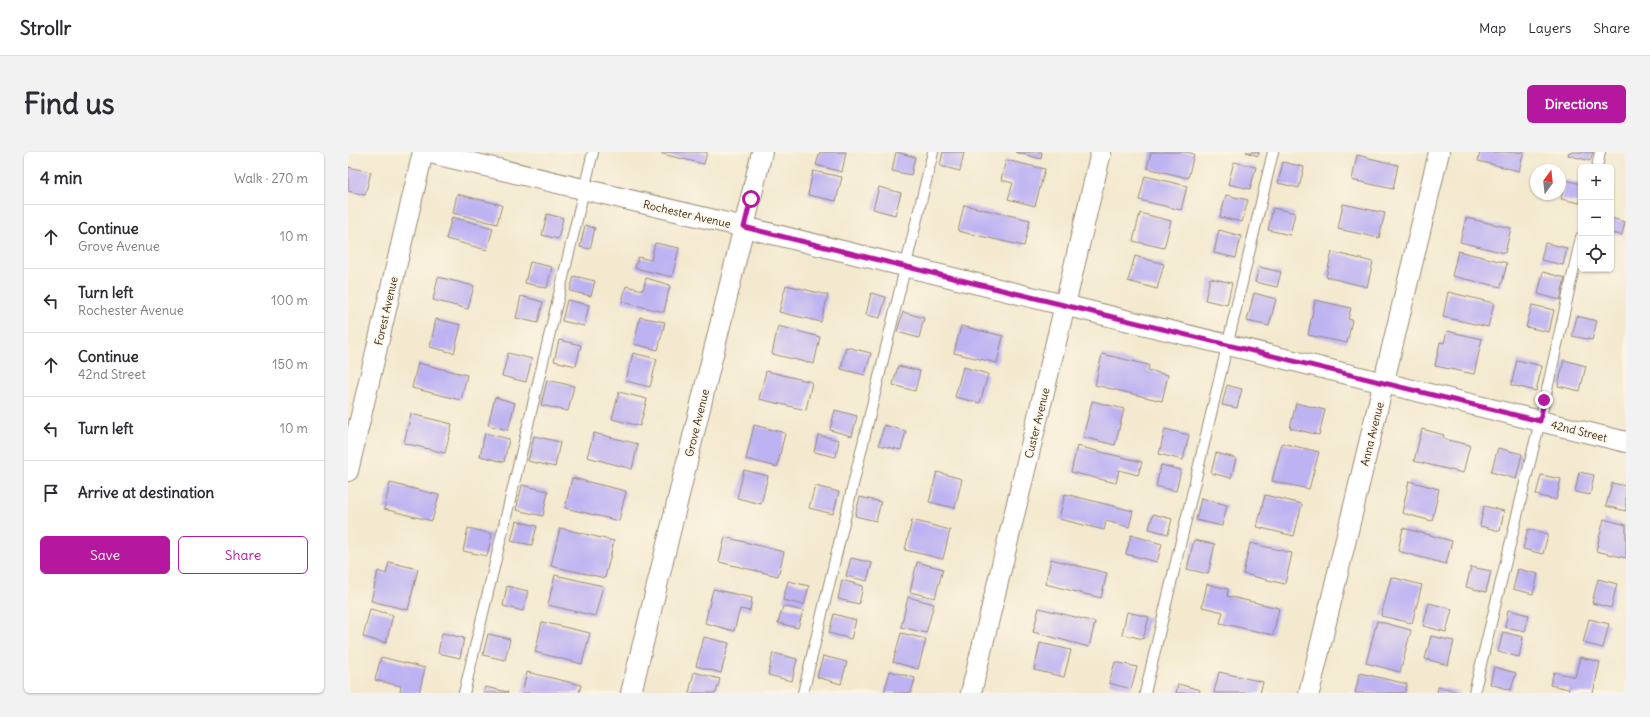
<!DOCTYPE html>
<meta charset="utf-8">
<style>
:root{--surface:#fff;--page:#f2f2f3;--text:#2b2b33;--muted:#7c7c81;--line:#e1e1e2;--accent:#b5179e}
body{margin:0;font-family:Delius,sans-serif;background:var(--page);color:var(--text)}
.controls{position:absolute;right:12px;top:12px;display:grid;overflow:hidden;border-radius:6px;box-shadow:0 1px 3px #0004}
.controls button{width:36px;height:36px;display:grid;place-items:center;padding:0;border:0;border-bottom:1px solid var(--line);background:var(--surface);color:var(--text);font:20px sans-serif}
.compass{position:absolute;left:1182px;top:12px;width:36px;height:36px;border-radius:50%;background:var(--surface);box-shadow:0 1px 3px #0004;rotate:15deg}
.stop{position:absolute;width:12px;height:12px;margin:-9px;border:3px solid #b5179e;border-radius:50%;background:#fff}
.stop.end{background:#b5179e;border-color:#fff;box-shadow:0 1px 4px #0008}
.list{margin:0;padding:0;list-style:none}
h2{display:flex;justify-content:space-between;align-items:center;height:52px;margin:0;padding:0 16px;font-size:17px}
h2 small{font-size:13px;font-weight:400;color:var(--muted)}
.list li{display:grid;grid-template-columns:26px 1fr auto;gap:12px;align-items:center;box-sizing:border-box;height:64px;padding:0 16px;border-top:1px solid var(--line)}
.list b{display:block;font-size:15px;white-space:nowrap}
.list p{margin:0;font-size:13px;white-space:nowrap;color:var(--muted)}
.list em{font-size:13px;font-style:normal;color:var(--muted)}
.actions{display:flex;gap:8px;padding:12px 16px}
.actions a{flex:1;padding:9px 0;border:1px solid var(--accent);border-radius:6px;text-align:center;font-size:14px;color:var(--accent)}
.actions .main{background:var(--accent);color:#fff}
.icon{flex:none;width:22px;height:22px;fill:none;stroke:currentColor;stroke-width:2;stroke-linecap:round;stroke-linejoin:round}
.map{position:relative;flex:none;width:1278px;height:541px;overflow:hidden;border-radius:6px}
header{display:flex;align-items:center;gap:24px;box-sizing:border-box;height:56px;padding:0 20px;background:var(--surface);border-bottom:1px solid var(--line)}
header strong{font-size:19px}
nav{display:flex;gap:22px;margin-inline-start:auto;font-size:14px}
.intro{display:flex;align-items:center;justify-content:space-between;box-sizing:border-box;height:96px;padding:0 24px}
h1{margin:0;font-size:28px}
.button{padding:10px 18px;border-radius:6px;background:var(--accent);color:#fff;font-size:14px;font-weight:700}
main{display:flex;gap:24px;padding:0 24px}
aside{flex:1;background:var(--surface);border-radius:6px;box-shadow:0 1px 3px #0004}
.map>svg:first-child{display:block}
.building{fill:#bdb2f2}
.lines{fill:none;stroke-linecap:round;stroke-linejoin:round}
.service-casing{stroke:#978a76;stroke-width:12}
.minor-casing{stroke:#978a76;stroke-width:22}
.service{stroke:#fff;stroke-width:10}
.minor{stroke:#fff;stroke-width:20}
.route{stroke:#b5179e;stroke-width:5}
.labels{text-anchor:middle;stroke-width:3;stroke-linejoin:round;paint-order:stroke}
.street-label{font-size:11px;fill:#3b2a1e;stroke:#fcf5e5}
</style>
<header>
<strong>Strollr</strong>
<nav><a>Map</a><a>Layers</a><a>Share</a></nav>
</header>
<div class="intro"><h1>Find us</h1><a class="button">Directions</a></div>
<main>
<aside>
<h2>4 min<small>Walk · 270 m</small></h2>
<ul class="list">
<li><svg class="icon" aria-label="ahead" viewBox="0 0 24 24"><path d="M12 20V5M6 11l6-6 6 6"/></svg><div><b>Continue</b><p>Grove Avenue</p></div><em>10 m</em></li>
<li><svg class="icon" aria-label="left" viewBox="0 0 24 24"><path d="M17 20v-9H6M10 6l-5 5 5 5"/></svg><div><b>Turn left</b><p>Rochester Avenue</p></div><em>100 m</em></li>
<li><svg class="icon" aria-label="ahead" viewBox="0 0 24 24"><path d="M12 20V5M6 11l6-6 6 6"/></svg><div><b>Continue</b><p>42nd Street</p></div><em>150 m</em></li>
<li><svg class="icon" aria-label="left" viewBox="0 0 24 24"><path d="M17 20v-9H6M10 6l-5 5 5 5"/></svg><div><b>Turn left</b></div><em>10 m</em></li>
<li><svg class="icon" aria-label="arrive" viewBox="0 0 24 24"><path d="M6 21V4h12l-3 4 3 4H6"/></svg><div><b>Arrive at destination</b></div></li>
</ul>
<div class="actions"><a class="main">Save</a><a>Share</a></div>
</aside>
<div class="map">
<svg width="1278" height="541" viewBox="0 0 1278 541">
<rect width="100%" height="100%" fill="#fcf5e5"/>
<filter id="ink" filterUnits="userSpaceOnUse"><feTurbulence type="fractalNoise" baseFrequency=".025" numOctaves="2"/><feDisplacementMap in="SourceGraphic" scale="8" xChannelSelector="R" yChannelSelector="G"/><feConvolveMatrix kernelMatrix="1 2 1 2 8 2 1 2 1" color-interpolation-filters="sRGB"/></filter>
<filter id="wash" filterUnits="userSpaceOnUse"><feTurbulence type="fractalNoise" baseFrequency=".012" numOctaves="4" result="noise"/><feDisplacementMap in="SourceGraphic" scale="16" xChannelSelector="R" yChannelSelector="G"/><feGaussianBlur stdDeviation="0.9" result="paint"/><feColorMatrix in="noise" values="0 0 0 0 0 0 0 0 0 0 0 0 0 0 0 0 0 1.4 0 .05"/><feComposite in="paint" operator="in"/></filter>
<g filter="url(#wash)">
<rect width="100%" height="100%" fill="#f3e9cf"/>
<g id="blocks">
<g class="building">
<polygon points="314,0 359,0 356,12 314,2"/>
<polygon points="472,0 498,0 494,20 468,13"/>
<polygon points="548,0 567,5 563,23 544,19"/>
<polygon points="595,0 616,0 612,19 592,14"/>
<polygon points="667,0 694,0 693,7"/>
<polygon points="803,0 839,0 846,2 840,26 799,16"/>
<polygon points="898,0 911,0 910,4"/>
<polygon points="1132,0 1176,0 1171,19 1130,9"/>
<polygon points="1221,0 1245,0 1242,9 1220,3"/>
<polygon points="1009,3 1050,13 1045,37 1004,28"/>
<polygon points="658,8 697,17 687,54 660,47 665,31 653,28"/>
<polygon points="886,10 908,15 902,37 880,32"/>
<polygon points="935,10 956,15 951,36 930,31"/>
<polygon points="0,15 23,20 17,43 0,39"/>
<polygon points="465,19 494,25 488,49 460,43"/>
<polygon points="797,24 839,34 833,58 791,48"/>
<polygon points="1218,28 1233,32 1232,51 1213,47"/>
<polygon points="531,35 553,41 547,63 525,57"/>
<polygon points="109,42 154,53 149,72 105,61"/>
<polygon points="878,43 900,48 894,70 872,65"/>
<polygon points="995,52 1037,61 1031,86 990,77"/>
<polygon points="616,53 682,68 676,94 610,79"/>
<polygon points="925,56 947,61 942,83 920,78"/>
<polygon points="792,61 823,69 816,96 785,89"/>
<polygon points="199,62 215,66 210,87 194,83"/>
<polygon points="104,65 145,76 139,98 98,87"/>
<polygon points="1118,66 1163,76 1157,101 1112,90"/>
<polygon points="1263,66 1277,70 1274,83 1263,81"/>
<polygon points="237,73 247,76 242,97 232,95"/>
<polygon points="871,78 893,84 888,106 866,101"/>
<polygon points="307,91 331,96 324,125 287,116 290,105 303,108"/>
<polygon points="1197,91 1219,96 1215,113 1193,108"/>
<polygon points="1110,99 1159,111 1153,135 1104,124"/>
<polygon points="984,100 1025,110 1019,135 978,125"/>
<polygon points="787,104 816,112 809,137 780,129"/>
<polygon points="182,110 204,115 199,136 177,131"/>
<polygon points="911,115 933,120 929,135 907,130"/>
<polygon points="1195,120 1217,126 1212,148 1190,142"/>
<polygon points="226,124 247,129 243,144 222,139"/>
<polygon points="90,125 126,134 120,157 85,148"/>
<polygon points="298,126 322,133 316,160 274,150 278,134 295,138"/>
<polygon points="862,126 884,131 879,153 857,148"/>
<polygon points="438,133 480,143 473,170 431,160"/>
<polygon points="1100,140 1146,151 1140,175 1095,165"/>
<polygon points="523,141 538,145 532,166 518,163"/>
<polygon points="906,141 928,147 921,174 899,169"/>
<polygon points="173,144 195,150 190,171 168,166"/>
<polygon points="219,148 241,153 236,174 214,169"/>
<polygon points="967,148 1003,156 1000,167 1004,168 999,191 960,183"/>
<polygon points="1184,153 1206,158 1201,180 1178,175"/>
<polygon points="555,160 576,166 571,186 549,180"/>
<polygon points="1229,164 1249,169 1244,188 1224,184"/>
<polygon points="292,165 317,170 310,198 286,192"/>
<polygon points="88,167 113,173 106,201 82,195"/>
<polygon points="430,174 472,185 466,212 424,202"/>
<polygon points="613,174 655,184 649,211 606,201"/>
<polygon points="1099,179 1134,187 1126,222 1087,214 1092,190 1096,191"/>
<polygon points="211,188 233,193 228,214 206,209"/>
<polygon points="498,195 523,201 517,223 493,217"/>
<polygon points="160,201 184,207 178,230 154,224"/>
<polygon points="285,201 309,207 302,235 278,229"/>
<polygon points="754,202 801,213 800,218 820,223 814,249 747,233"/>
<polygon points="1169,208 1194,214 1188,239 1163,233"/>
<polygon points="1216,208 1238,214 1232,239 1210,234"/>
<polygon points="70,211 119,223 113,248 64,236"/>
<polygon points="550,214 572,219 567,239 545,233"/>
<polygon points="615,215 640,222 632,251 607,245"/>
<polygon points="418,219 464,230 458,258 411,247"/>
<polygon points="199,228 226,234 220,259 193,253"/>
<polygon points="879,233 894,237 889,256 874,253"/>
<polygon points="271,240 299,247 292,274 264,267"/>
<polygon points="147,245 167,251 160,278 140,273"/>
<polygon points="744,249 776,257 767,293 735,285"/>
<polygon points="948,251 977,258 971,283 942,276"/>
<polygon points="487,258 509,264 504,284 482,278"/>
<polygon points="63,262 104,272 97,301 56,291"/>
<polygon points="406,273 437,281 429,315 398,307"/>
<polygon points="536,273 558,279 553,298 531,293"/>
<polygon points="817,277 841,283 835,308 811,302"/>
<polygon points="1074,277 1096,283 1095,287 1122,293 1115,321 1066,309"/>
<polygon points="137,281 161,287 156,310 132,304"/>
<polygon points="246,281 290,292 284,317 239,305"/>
<polygon points="470,283 491,288 488,305 466,300"/>
<polygon points="186,284 212,290 207,315 180,309"/>
<polygon points="934,291 971,300 961,337 924,329"/>
<polygon points="729,294 794,310 790,323 771,318 768,331 723,320"/>
<polygon points="1150,296 1174,302 1168,327 1143,320"/>
<polygon points="868,301 888,306 883,326 863,321"/>
<polygon points="813,313 833,318 828,339 808,334"/>
<polygon points="396,318 420,324 413,352 389,346"/>
<polygon points="589,320 614,327 607,356 581,350"/>
<polygon points="1231,320 1246,323 1242,343 1227,340"/>
<polygon points="1193,323 1213,327 1208,348 1188,343"/>
<polygon points="224,326 278,339 271,369 217,356"/>
<polygon points="1061,329 1091,337 1084,369 1054,361"/>
<polygon points="42,331 91,343 84,369 36,357"/>
<polygon points="1264,331 1278,334 1278,359 1258,354"/>
<polygon points="174,333 200,339 195,364 168,358"/>
<polygon points="467,334 491,340 485,362 461,356"/>
<polygon points="717,342 785,359 781,375 758,369 756,378 711,367"/>
<polygon points="917,343 954,352 946,384 909,375"/>
<polygon points="512,345 533,350 528,369 507,364"/>
<polygon points="853,346 879,353 874,374 848,368"/>
<polygon points="1136,354 1156,359 1152,379 1132,374"/>
<polygon points="805,362 824,367 820,382 801,377"/>
<polygon points="1256,367 1278,373 1278,406 1248,399"/>
<polygon points="564,368 602,378 595,407 557,398"/>
<polygon points="168,369 189,374 184,393 163,389"/>
<polygon points="120,376 144,382 139,404 115,399"/>
<polygon points="212,376 266,389 257,426 203,414"/>
<polygon points="1055,376 1104,389 1098,412 1050,399"/>
<polygon points="1180,377 1200,382 1195,402 1175,397"/>
<polygon points="783,383 814,392 809,410 778,402"/>
<polygon points="377,385 436,400 430,424 371,410"/>
<polygon points="846,388 867,392 860,422 839,417"/>
<polygon points="902,391 944,401 937,432 895,422"/>
<polygon points="503,406 524,411 519,429 498,424"/>
<polygon points="703,407 759,421 753,446 697,432"/>
<polygon points="41,410 70,417 60,458 23,449 30,419 38,422"/>
<polygon points="569,410 595,417 587,446 562,440"/>
<polygon points="1123,415 1143,419 1138,440 1118,435"/>
<polygon points="1170,417 1190,422 1185,442 1165,437"/>
<polygon points="207,423 255,434 247,464 200,453"/>
<polygon points="1043,425 1074,433 1064,471 1033,464"/>
<polygon points="1250,427 1269,432 1263,456 1244,451"/>
<polygon points="494,428 515,434 511,452 490,447"/>
<polygon points="440,429 461,434 456,453 435,448"/>
<polygon points="859,432 880,437 879,444 931,456 925,483 872,471 875,460 854,455"/>
<polygon points="159,434 180,439 175,459 155,454"/>
<polygon points="365,437 404,446 402,459 392,457 386,479 357,471"/>
<polygon points="560,445 586,452 578,481 553,475"/>
<polygon points="1081,451 1104,457 1098,480 1075,474"/>
<polygon points="435,454 455,459 450,476 430,471"/>
<polygon points="691,456 747,470 741,495 685,480"/>
<polygon points="22,457 45,463 38,491 15,485"/>
<polygon points="1160,458 1181,463 1177,479 1157,475"/>
<polygon points="779,460 801,465 795,487 774,482"/>
<polygon points="486,462 508,468 503,487 481,481"/>
<polygon points="1241,467 1261,472 1255,496 1235,491"/>
<polygon points="1029,469 1063,478 1052,520 1018,511"/>
<polygon points="194,470 242,481 234,512 187,500"/>
<polygon points="1155,480 1175,485 1171,505 1150,500"/>
<polygon points="94,481 116,486 112,506 90,501"/>
<polygon points="553,481 578,487 570,517 545,510"/>
<polygon points="140,482 162,487 157,508 135,503"/>
<polygon points="1083,484 1106,489 1100,513 1077,507"/>
<polygon points="356,485 381,491 373,521 348,514"/>
<polygon points="692,491 723,498 716,525 686,518"/>
<polygon points="425,501 449,507 444,529 420,523"/>
<polygon points="475,504 499,510 493,532 469,525"/>
<polygon points="33,505 77,516 71,541 52,541 53,534 27,528"/>
<polygon points="1232,505 1252,510 1245,541 1220,541 1221,537 1202,533 1206,520 1227,525"/>
<polygon points="767,510 789,515 783,537 761,531"/>
<polygon points="1146,515 1168,521 1163,538 1142,532"/>
<polygon points="542,519 567,526 563,541 536,541"/>
<polygon points="179,520 233,533 231,541 174,541"/>
<polygon points="346,520 372,527 368,541 341,541"/>
<polygon points="871,520 915,530 912,541 866,541"/>
<polygon points="1012,521 1059,532 1057,541 1007,541"/>
<polygon points="830,532 852,538 851,541 828,541"/>
<polygon points="137,535 160,540 159,541 136,541"/>
<polygon points="1090,535 1112,540 1112,541 1089,541"/>
</g>
</g>
</g>
<g filter="url(#ink)">
<use href="#blocks" fill-opacity="0" stroke="#978a76" stroke-width="1"/>
<g class="lines">
<g class="service-casing">
<g id="service">
<polyline points="1249,15 1252,0"/>
<polyline points="116,541 245,0"/>
<polyline points="455,541 585,0"/>
<polyline points="797,541 925,0"/>
<polyline points="1126,541 1192,269 1233,85"/>
</g>
</g>
<g class="minor-casing">
<g id="minor">
<polyline points="78,0 396,75 1278,290"/>
<polyline points="0,319 75,0"/>
<polyline points="283,541 414,0"/>
<polyline points="623,541 717,153 753,0"/>
<polyline points="961,541 1091,0"/>
</g>
</g>
<use href="#service" class="service"/>
<use href="#minor" class="minor"/>
</g>
</g>
<g class="lines" filter="url(#ink)">
<polyline class="route" points="403,47 396,75 424,82 1192,269 1196,248"/>
</g>
<g class="labels">
<g class="street-label">
<text transform="translate(339 62) rotate(13)" y="4">Rochester Avenue</text>
<text transform="translate(38 159) rotate(-77)" y="4">Forest Avenue</text>
<text transform="translate(349 271) rotate(-76)" y="4">Grove Avenue</text>
<text transform="translate(689 271) rotate(-76)" y="4">Custer Avenue</text>
<text transform="translate(1231 279) rotate(14)" y="4">42nd Street</text>
<text transform="translate(1024 282) rotate(-76)" y="4">Anna Avenue</text>
</g>
</g>
</svg>
<div class="controls">
<button>+</button>
<button>−</button>
<button><svg class="icon" aria-label="locate" viewBox="0 0 24 24"><circle cx="12" cy="12" r="6"/><path d="M12 2v4M12 18v4M2 12h4M18 12h4"/></svg></button>
</div>
<svg class="compass" viewBox="-18 -18 36 36"><path d="M0-13l5 13h-10z" fill="#e53935"/><path d="M0 13l5-13h-10z" fill="#7c7c81"/></svg>
<div class="stop" style="left:403px;top:47px"></div>
<div class="stop end" style="left:1196px;top:248px"></div>
</div>
</main>
